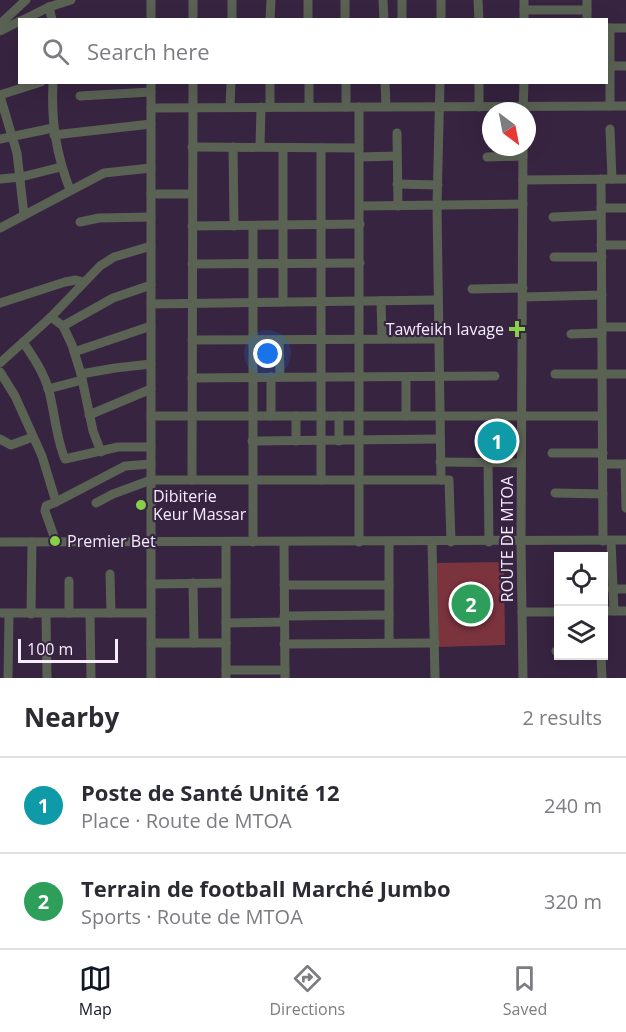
<!DOCTYPE html>
<meta charset="utf-8">
<style>
:root{--surface:#fff;--page:#f2f2f3;--text:#2b2b33;--muted:#7c7c81;--line:#e1e1e2;--accent:#111827}
body{margin:0;font-family:"Open Sans",sans-serif;background:var(--page);color:var(--text)}
.controls{position:absolute;right:18px;bottom:18px;display:grid;overflow:hidden;border-radius:0px;box-shadow:0 6px 24px #0002}
.controls button{width:54px;height:54px;display:grid;place-items:center;padding:0;border:0;border-bottom:2px solid var(--line);background:var(--surface);color:var(--text);font:30px sans-serif}
.compass{position:absolute;left:482px;top:102px;width:54px;height:54px;border-radius:50%;background:var(--surface);box-shadow:0 6px 24px #0002;rotate:148deg}
.scale{position:absolute;left:18px;bottom:15px;width:100px;box-sizing:border-box;padding-left:6px;border:3px solid #f7ebfe;border-top:0;font-size:16px;line-height:21px;white-space:nowrap;color:#f7ebfe;-webkit-text-stroke:4px #372441;paint-order:stroke}
.you{position:absolute;left:268px;top:354px;width:21px;height:21px;margin:-15px;border:4px solid #fff;border-radius:50%;background:#1a73e8;box-shadow:0 0 0 9px #1a73e833}
.badge{display:grid;place-items:center;width:39px;height:39px;border-radius:50%;background:var(--accent);color:#fff;font-size:20px;font-weight:700}
.pin{position:absolute;translate:-50% -50%;border:3px solid #fff;box-shadow:0 2px 6px #0006}
.list{margin:0;padding:0;list-style:none}
h2{display:flex;justify-content:space-between;align-items:center;height:78px;margin:0;padding:0 24px;font-size:26px}
h2 small{font-size:20px;font-weight:400;color:var(--muted)}
.list li{display:grid;grid-template-columns:39px 1fr auto;gap:18px;align-items:center;box-sizing:border-box;height:96px;padding:0 24px;border-top:2px solid var(--line)}
.list b{display:block;font-size:22px;white-space:nowrap}
.list p{margin:0;font-size:20px;white-space:nowrap;color:var(--muted)}
.list em{font-size:20px;font-style:normal;color:var(--muted)}
.icon{flex:none;width:33px;height:33px;fill:none;stroke:currentColor;stroke-width:2;stroke-linecap:round;stroke-linejoin:round}
.map{position:relative;flex:none;width:626px;height:678px;overflow:hidden}
.search{position:absolute;background:var(--surface);box-shadow:0 6px 24px #0002;left:18px;right:18px;top:18px;height:66px;display:flex;align-items:center;gap:15px;box-sizing:border-box;padding:0 21px;border-radius:0px;color:var(--muted);font-size:22px}
.sheet{height:270px;background:var(--surface)}
nav{display:flex;justify-content:space-around;align-items:center;box-sizing:border-box;height:84px;border-top:2px solid var(--line);background:var(--surface);font-size:16px;color:var(--muted)}
nav a{display:grid;justify-items:center;gap:3px}
nav .on{color:var(--accent)}
.map>svg:first-child{display:block}
.green{fill:#7b333e}
.lines{fill:none;stroke-linecap:round;stroke-linejoin:round}
.minor{stroke:#5a6254;stroke-width:9}
.poi-dot{fill:#88cf49;stroke:#372441;stroke-width:2}
.labels{text-anchor:middle;stroke-width:4.5;stroke-linejoin:round;paint-order:stroke}
.poi-label{font-size:16px;fill:#f7ebfe;stroke:#372441;text-anchor:start}
.street-label{font-size:16px;fill:#f7ebfe;stroke:#372441}
</style>
<div class="map">
<svg width="626" height="678" viewBox="0 0 626 678">
<rect width="100%" height="100%" fill="#372441"/>
<polygon class="green" points="504,562 505,645 438,647 437,563"/>
<g class="lines">
<g class="minor">
<polyline points="151,0 151,20"/>
<polyline points="308,0 308,20"/>
<polyline points="345,0 345,20"/>
<polyline points="383,0 384,20"/>
<polyline points="478,0 479,20"/>
<polyline points="524,0 524,20"/>
<polyline points="587,0 587,20"/>
<polyline points="49,7 52,20"/>
<polyline points="524,10 587,10"/>
<polyline points="23,20 49,7 71,0"/>
<polyline points="193,20 193,0"/>
<polyline points="232,20 232,0"/>
<polyline points="270,20 271,0"/>
<polyline points="402,20 402,0"/>
<polyline points="441,20 441,0"/>
<polyline points="0,24 26,0"/>
<polyline points="606,28 626,28"/>
<polyline points="610,28 610,106"/>
<polyline points="0,31 20,21"/>
<polyline points="606,66 626,66"/>
<path d="M53 82C51 122 56 153 70 190"/>
<polyline points="309,82 309,107"/>
<polyline points="346,82 346,107"/>
<polyline points="385,82 386,106"/>
<polyline points="440,82 437,205 441,480"/>
<polyline points="479,82 479,107"/>
<polyline points="0,95 41,82"/>
<polyline points="0,96 17,153 24,215"/>
<polyline points="80,96 151,92"/>
<polyline points="230,107 231,82"/>
<polyline points="270,107 270,82"/>
<polyline points="151,108 626,106"/>
<polyline points="523,111 524,82"/>
<polyline points="610,129 612,179"/>
<polyline points="397,133 398,206"/>
<polyline points="54,135 151,124"/>
<polyline points="0,139 53,128"/>
<polyline points="192,147 359,148"/>
<polyline points="233,147 234,226"/>
<polyline points="260,147 261,107"/>
<polyline points="283,148 283,302"/>
<polyline points="321,148 321,480"/>
<polyline points="359,157 397,156"/>
<polyline points="487,157 523,156"/>
<polyline points="0,179 21,177 61,167"/>
<polyline points="601,179 603,541"/>
<polyline points="523,180 626,179"/>
<polyline points="397,184 438,185"/>
<polyline points="151,194 192,194"/>
<polyline points="360,206 523,204"/>
<polyline points="601,208 626,208"/>
<polyline points="553,217 601,215"/>
<polyline points="80,222 99,218 151,217"/>
<polyline points="192,226 360,224"/>
<polyline points="253,226 253,542"/>
<polyline points="0,228 104,173 151,168"/>
<polyline points="601,245 626,245"/>
<polyline points="554,257 602,257"/>
<polyline points="192,264 360,263"/>
<polyline points="472,289 523,288"/>
<polyline points="523,297 602,295"/>
<polyline points="381,301 382,339"/>
<polyline points="0,303 65,282 76,280 83,282"/>
<polyline points="151,304 438,300"/>
<polyline points="51,317 63,326 72,345 81,374 93,431 101,452"/>
<polyline points="63,326 113,298 151,285"/>
<polyline points="602,327 626,327"/>
<polyline points="571,334 602,333"/>
<polyline points="192,340 439,339"/>
<polyline points="279,340 280,377"/>
<path d="M23 342C34 358 44 373 49 391 55 414 56 438 65 459L118 447H151"/>
<polyline points="74,352 151,326"/>
<polyline points="0,363 51,317 100,266 114,257 151,246"/>
<polyline points="0,372 15,396 42,456 56,502 46,506 45,511 56,542"/>
<polyline points="81,374 115,368 151,364"/>
<polyline points="555,374 626,374"/>
<polyline points="271,377 271,416"/>
<polyline points="192,378 495,376"/>
<polyline points="48,389 82,380"/>
<polyline points="89,415 151,389"/>
<polyline points="151,416 602,416"/>
<polyline points="296,416 296,441"/>
<polyline points="339,416 339,441"/>
<polyline points="406,416 406,377"/>
<polyline points="0,439 11,445 33,437"/>
<polyline points="252,441 440,439"/>
<polyline points="552,453 603,453"/>
<polyline points="440,462 521,463"/>
<polyline points="488,463 489,542"/>
<polyline points="603,464 626,464"/>
<polyline points="625,464 626,508"/>
<polyline points="192,480 193,82"/>
<polyline points="555,493 603,494"/>
<polyline points="56,502 125,466 151,464"/>
<polyline points="96,503 113,494 151,480 449,480 451,542"/>
<polyline points="611,541 614,611"/>
<polyline points="0,542 626,540"/>
<polyline points="284,542 285,678"/>
<polyline points="359,542 359,107"/>
<polyline points="389,542 389,643"/>
<polyline points="432,542 435,678"/>
<polyline points="110,574 111,613"/>
<polyline points="193,583 194,643"/>
<polyline points="151,584 226,583"/>
<polyline points="284,585 389,585"/>
<polyline points="612,589 626,589"/>
<polyline points="604,611 626,611"/>
<polyline points="522,612 558,612"/>
<polyline points="0,613 151,613"/>
<polyline points="69,613 69,581"/>
<polyline points="31,614 32,542"/>
<polyline points="46,614 47,678"/>
<polyline points="90,614 91,678"/>
<polyline points="284,616 389,615"/>
<polyline points="226,623 284,622"/>
<polyline points="151,643 226,643"/>
<polyline points="284,644 435,643"/>
<polyline points="556,651 558,650"/>
<polyline points="601,656 602,678"/>
<polyline points="226,670 285,670"/>
<polyline points="8,678 9,614"/>
<polyline points="151,678 151,82"/>
<polyline points="226,678 226,542"/>
<polyline points="523,678 521,542 523,147"/>
</g>
</g>
<g class="poi-dot">
<path d="M514 320h6v6h6v6h-6v6h-6v-6h-6v-6h6z"/>
<circle cx="141" cy="505" r="6"/>
<circle cx="55" cy="541" r="6"/>
</g>
<g class="labels">
<g class="poi-label">
<text x="504" y="335" text-anchor="end">Tawfeikh lavage</text>
<text x="153" y="502">Dibiterie<tspan x="153" dy="18">Keur Massar</tspan></text>
<text x="67" y="547">Premier Bet</text>
</g>
<g class="street-label">
<text transform="translate(507 539) rotate(-90)" y="6">ROUTE DE MTOA</text>
</g>
</g>
</svg>
<div class="controls">
<button><svg class="icon" aria-label="locate" viewBox="0 0 24 24"><circle cx="12" cy="12" r="6"/><path d="M12 2v4M12 18v4M2 12h4M18 12h4"/></svg></button>
<button><svg class="icon" aria-label="layers" viewBox="0 0 24 24"><path d="M12 4l9 5-9 5-9-5zM3 14l9 5 9-5"/></svg></button>
</div>
<svg class="compass" viewBox="-18 -18 36 36"><path d="M0-13l5 13h-10z" fill="#e53935"/><path d="M0 13l5-13h-10z" fill="#7c7c81"/></svg>
<div class="scale">100 m</div>
<div class="you"></div>
<div class="pin badge" style="left:497px;top:441px;background:#0f9aa8">1</div>
<div class="pin badge" style="left:471px;top:604px;background:#2e9e5b">2</div>
<div class="search"><svg class="icon" aria-label="search" viewBox="0 0 24 24"><circle cx="10" cy="10" r="6"/><path d="M15 15l6 6"/></svg>Search here</div>
</div>
<section class="sheet">
<h2>Nearby<small>2 results</small></h2>
<ul class="list">
<li><span class="badge" style="background:#0f9aa8">1</span><div><b>Poste de Santé Unité 12</b><p>Place · Route de MTOA</p></div><em>240 m</em></li>
<li><span class="badge" style="background:#2e9e5b">2</span><div><b>Terrain de football Marché Jumbo</b><p>Sports · Route de MTOA</p></div><em>320 m</em></li>
</ul>
</section>
<nav>
<a class="on"><svg class="icon" aria-label="map" viewBox="0 0 24 24"><path d="M3 6l6-2 6 2 6-2v14l-6 2-6-2-6 2zM9 4v14M15 6v14"/></svg>Map</a>
<a><svg class="icon" aria-label="directions" viewBox="0 0 24 24"><path d="M12 3l9 9-9 9-9-9zM9 14v-3h6M13 9l2 2-2 2"/></svg>Directions</a>
<a><svg class="icon" aria-label="saved" viewBox="0 0 24 24"><path d="M7 4h10v16l-5-4-5 4z"/></svg>Saved</a>
</nav>
